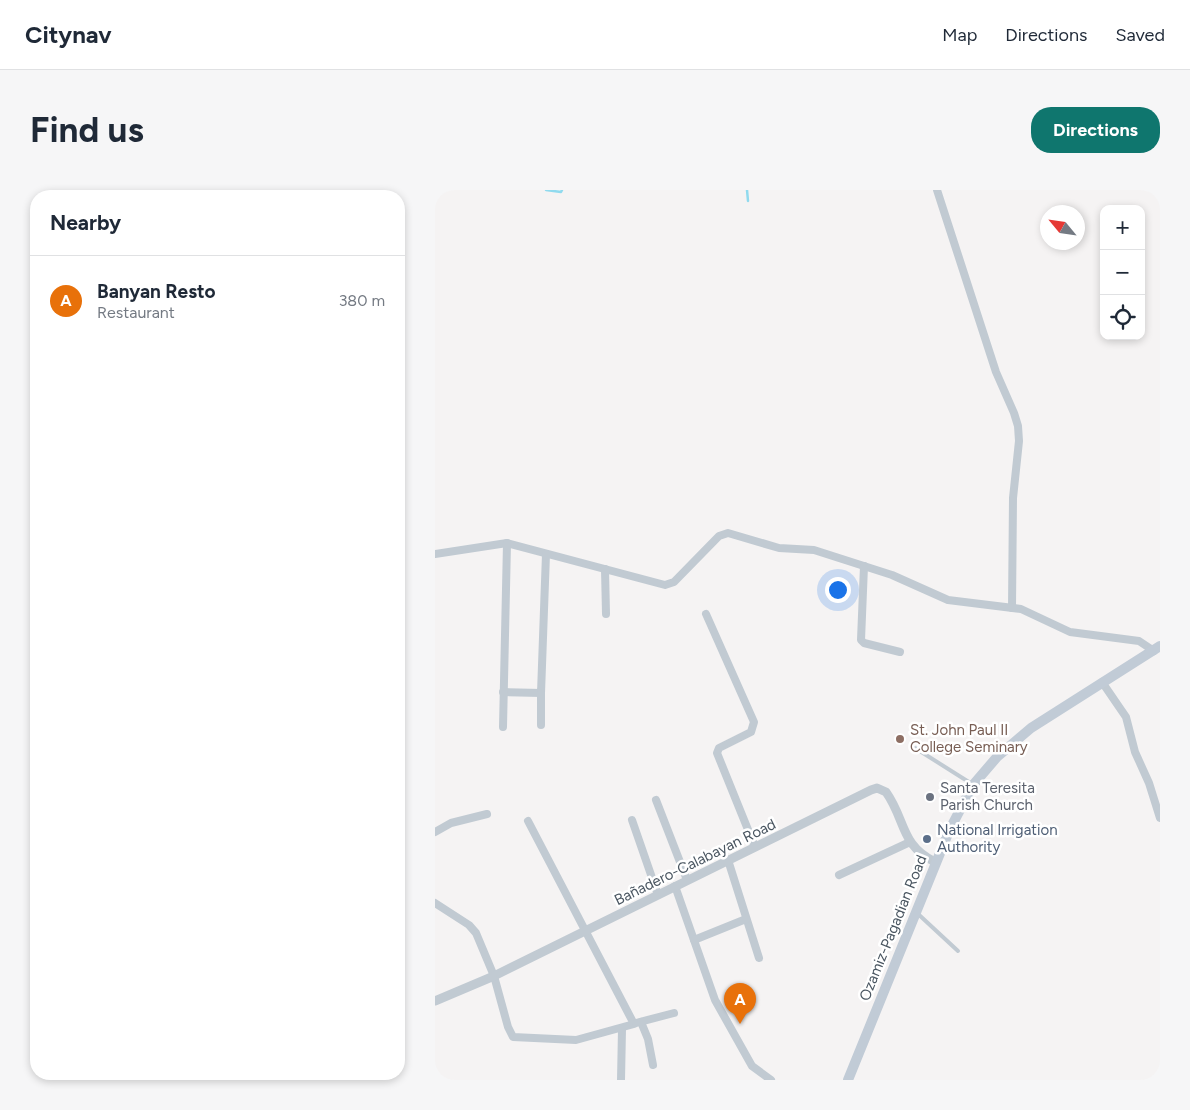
<!DOCTYPE html>
<meta charset="utf-8">
<style>
:root{--surface:#fff;--page:#f6f6f7;--text:#1f2937;--muted:#747a83;--line:#e0e1e3;--accent:#0f766e}
body{margin:0;font-family:Figtree,sans-serif;background:var(--page);color:var(--text)}
.controls{position:absolute;right:15px;top:15px;display:grid;overflow:hidden;border-radius:10px;box-shadow:0 2px 8px #0003}
.controls button{width:45px;height:45px;display:grid;place-items:center;padding:0;border:0;border-bottom:1px solid var(--line);background:var(--surface);color:var(--text);font:25px sans-serif}
.compass{position:absolute;left:605px;top:15px;width:45px;height:45px;border-radius:50%;background:var(--surface);box-shadow:0 2px 8px #0003;rotate:299deg}
.you{position:absolute;left:402px;top:399px;width:18px;height:18px;margin:-12px;border:4px solid #fff;border-radius:50%;background:#1a73e8;box-shadow:0 0 0 8px #1a73e833}
.badge{display:grid;place-items:center;width:32px;height:32px;border-radius:50%;background:var(--accent);color:#fff;font-size:16px;font-weight:700}
.pin{position:absolute;translate:-50% -41px;filter:drop-shadow(0 1px 2px #0008)}
.pin::after{content:'';position:absolute;top:26px;width:18px;height:15px;background:inherit;clip-path:polygon(0 0,100% 0,50% 100%)}
.list{margin:0;padding:0;list-style:none}
h2{display:flex;justify-content:space-between;align-items:center;height:65px;margin:0;padding:0 20px;font-size:21px}
h2 small{font-size:16px;font-weight:400;color:var(--muted)}
.list li{display:grid;grid-template-columns:32px 1fr auto;gap:15px;align-items:center;box-sizing:border-box;height:90px;padding:0 20px;border-top:1px solid var(--line)}
.list b{display:block;font-size:19px;white-space:nowrap}
.list p{margin:0;font-size:16px;white-space:nowrap;color:var(--muted)}
.list em{font-size:16px;font-style:normal;color:var(--muted)}
.icon{flex:none;width:28px;height:28px;fill:none;stroke:currentColor;stroke-width:2;stroke-linecap:round;stroke-linejoin:round}
.map{position:relative;flex:none;width:725px;height:890px;overflow:hidden;border-radius:20px}
header{display:flex;align-items:center;gap:30px;box-sizing:border-box;height:70px;padding:0 25px;background:var(--surface);border-bottom:1px solid var(--line)}
header strong{font-size:24px}
nav{display:flex;gap:28px;margin-inline-start:auto;font-size:18px}
.intro{display:flex;align-items:center;justify-content:space-between;box-sizing:border-box;height:120px;padding:0 30px}
h1{margin:0;font-size:35px}
.button{padding:12px 22px;border-radius:20px;background:var(--accent);color:#fff;font-size:18px;font-weight:700}
main{display:flex;gap:30px;padding:0 30px}
aside{flex:1;background:var(--surface);border-radius:20px;box-shadow:0 2px 8px #0003}
.map>svg:first-child{display:block}
.lines{fill:none;stroke-linecap:round;stroke-linejoin:round}
.stream{stroke:#90daee;stroke-width:2.5}
.service{stroke:#c1cad2;stroke-width:4}
.minor{stroke:#c1cad2;stroke-width:8}
.tertiary{stroke:#c1cad2;stroke-width:9}
.secondary{stroke:#c1cbd6;stroke-width:10}
.education-dot{fill:#8d6e63;stroke:#fff;stroke-width:2}
.worship-dot{fill:#6b7280;stroke:#fff;stroke-width:2}
.service-dot{fill:#5c6f8a;stroke:#fff;stroke-width:2}
.labels{text-anchor:middle;stroke-width:5;stroke-linejoin:round;paint-order:stroke}
.education-label{font-size:15px;fill:#785e54;stroke:#fff;text-anchor:start}
.worship-label{font-size:15px;fill:#5b616d;stroke:#fff;text-anchor:start}
.service-label{font-size:15px;fill:#4e5e75;stroke:#fff;text-anchor:start}
.street-label{font-size:15px;fill:#4a5661;stroke:#fff}
</style>
<header>
<strong>Citynav</strong>
<nav><a>Map</a><a>Directions</a><a>Saved</a></nav>
</header>
<div class="intro"><h1>Find us</h1><a class="button">Directions</a></div>
<main>
<aside>
<h2>Nearby<small></small></h2>
<ul class="list">
<li><span class="badge" style="background:#e8710a">A</span><div><b>Banyan Resto</b><p>Restaurant</p></div><em>380 m</em></li>
</ul>
</aside>
<div class="map">
<svg width="725" height="890" viewBox="0 0 725 890">
<rect width="100%" height="100%" fill="#f5f3f3"/>
<g class="lines">
<g class="stream">
<polyline points="111,0 126,2 127,0"/>
<polyline points="312,0 313,11"/>
</g>
<g class="service">
<polyline points="480,558 537,594"/>
<polyline points="482,723 523,761"/>
</g>
<g class="minor">
<polyline points="502,0 561,182 579,223 583,236 584,251 578,308 577,418"/>
<polyline points="0,364 72,353 230,395 239,392 284,346 293,343 344,358 379,360 457,385 513,410 586,419 635,442 704,451 719,461"/>
<polyline points="429,376 426,450 429,453 465,462"/>
<polyline points="170,379 171,424"/>
<polyline points="271,424 319,532 316,542 284,558 282,563 320,657"/>
<polyline points="667,492 691,527 700,562 714,593 725,628"/>
<polyline points="68,502 106,503 111,364"/>
<polyline points="106,503 106,535"/>
<polyline points="68,537 72,353"/>
<polyline points="221,610 252,690"/>
<polyline points="197,630 223,705"/>
<polyline points="0,642 16,633 52,624"/>
<polyline points="293,670 324,768"/>
<polyline points="404,685 475,652"/>
<polyline points="240,696 280,810 317,876 336,890"/>
<polyline points="0,713 34,735 41,743 59,786 73,837 78,847 141,850 199,834 93,631"/>
<polyline points="259,750 311,729"/>
<polyline points="206,832 213,849 218,875"/>
<polyline points="201,833 239,823"/>
<polyline points="186,890 187,839"/>
</g>
<path class="tertiary" d="M0 811 59 786 436 600 442 598 451 602C471 630 465 655 500 672"/>
<polyline class="secondary" points="413,890 514,641 538,595 562,567 596,538 725,456"/>
</g>
<circle class="education-dot" cx="465" cy="549" r="5"/>
<circle class="worship-dot" cx="495" cy="607" r="5"/>
<circle class="service-dot" cx="492" cy="649" r="5"/>
<g class="labels">
<g class="education-label">
<text x="475" y="545">St. John Paul II<tspan x="475" dy="17">College Seminary</tspan></text>
</g>
<g class="worship-label">
<text x="505" y="603">Santa Teresita<tspan x="505" dy="17">Parish Church</tspan></text>
</g>
<g class="service-label">
<text x="502" y="645">National Irrigation<tspan x="502" dy="17">Authority</tspan></text>
</g>
<g class="street-label">
<text transform="translate(260 672) rotate(-26)" y="5">Bañadero-Calabayan Road</text>
<text transform="translate(458 738) rotate(-68)" y="5">Ozamiz-Pagadian Road</text>
</g>
</g>
</svg>
<div class="controls">
<button>+</button>
<button>−</button>
<button><svg class="icon" aria-label="locate" viewBox="0 0 24 24"><circle cx="12" cy="12" r="6"/><path d="M12 2v4M12 18v4M2 12h4M18 12h4"/></svg></button>
</div>
<svg class="compass" viewBox="-18 -18 36 36"><path d="M0-13l5 13h-10z" fill="#e53935"/><path d="M0 13l5-13h-10z" fill="#747a83"/></svg>
<div class="you"></div>
<div class="pin badge" style="left:305px;top:834px;background:#e8710a">A</div>
</div>
</main>
